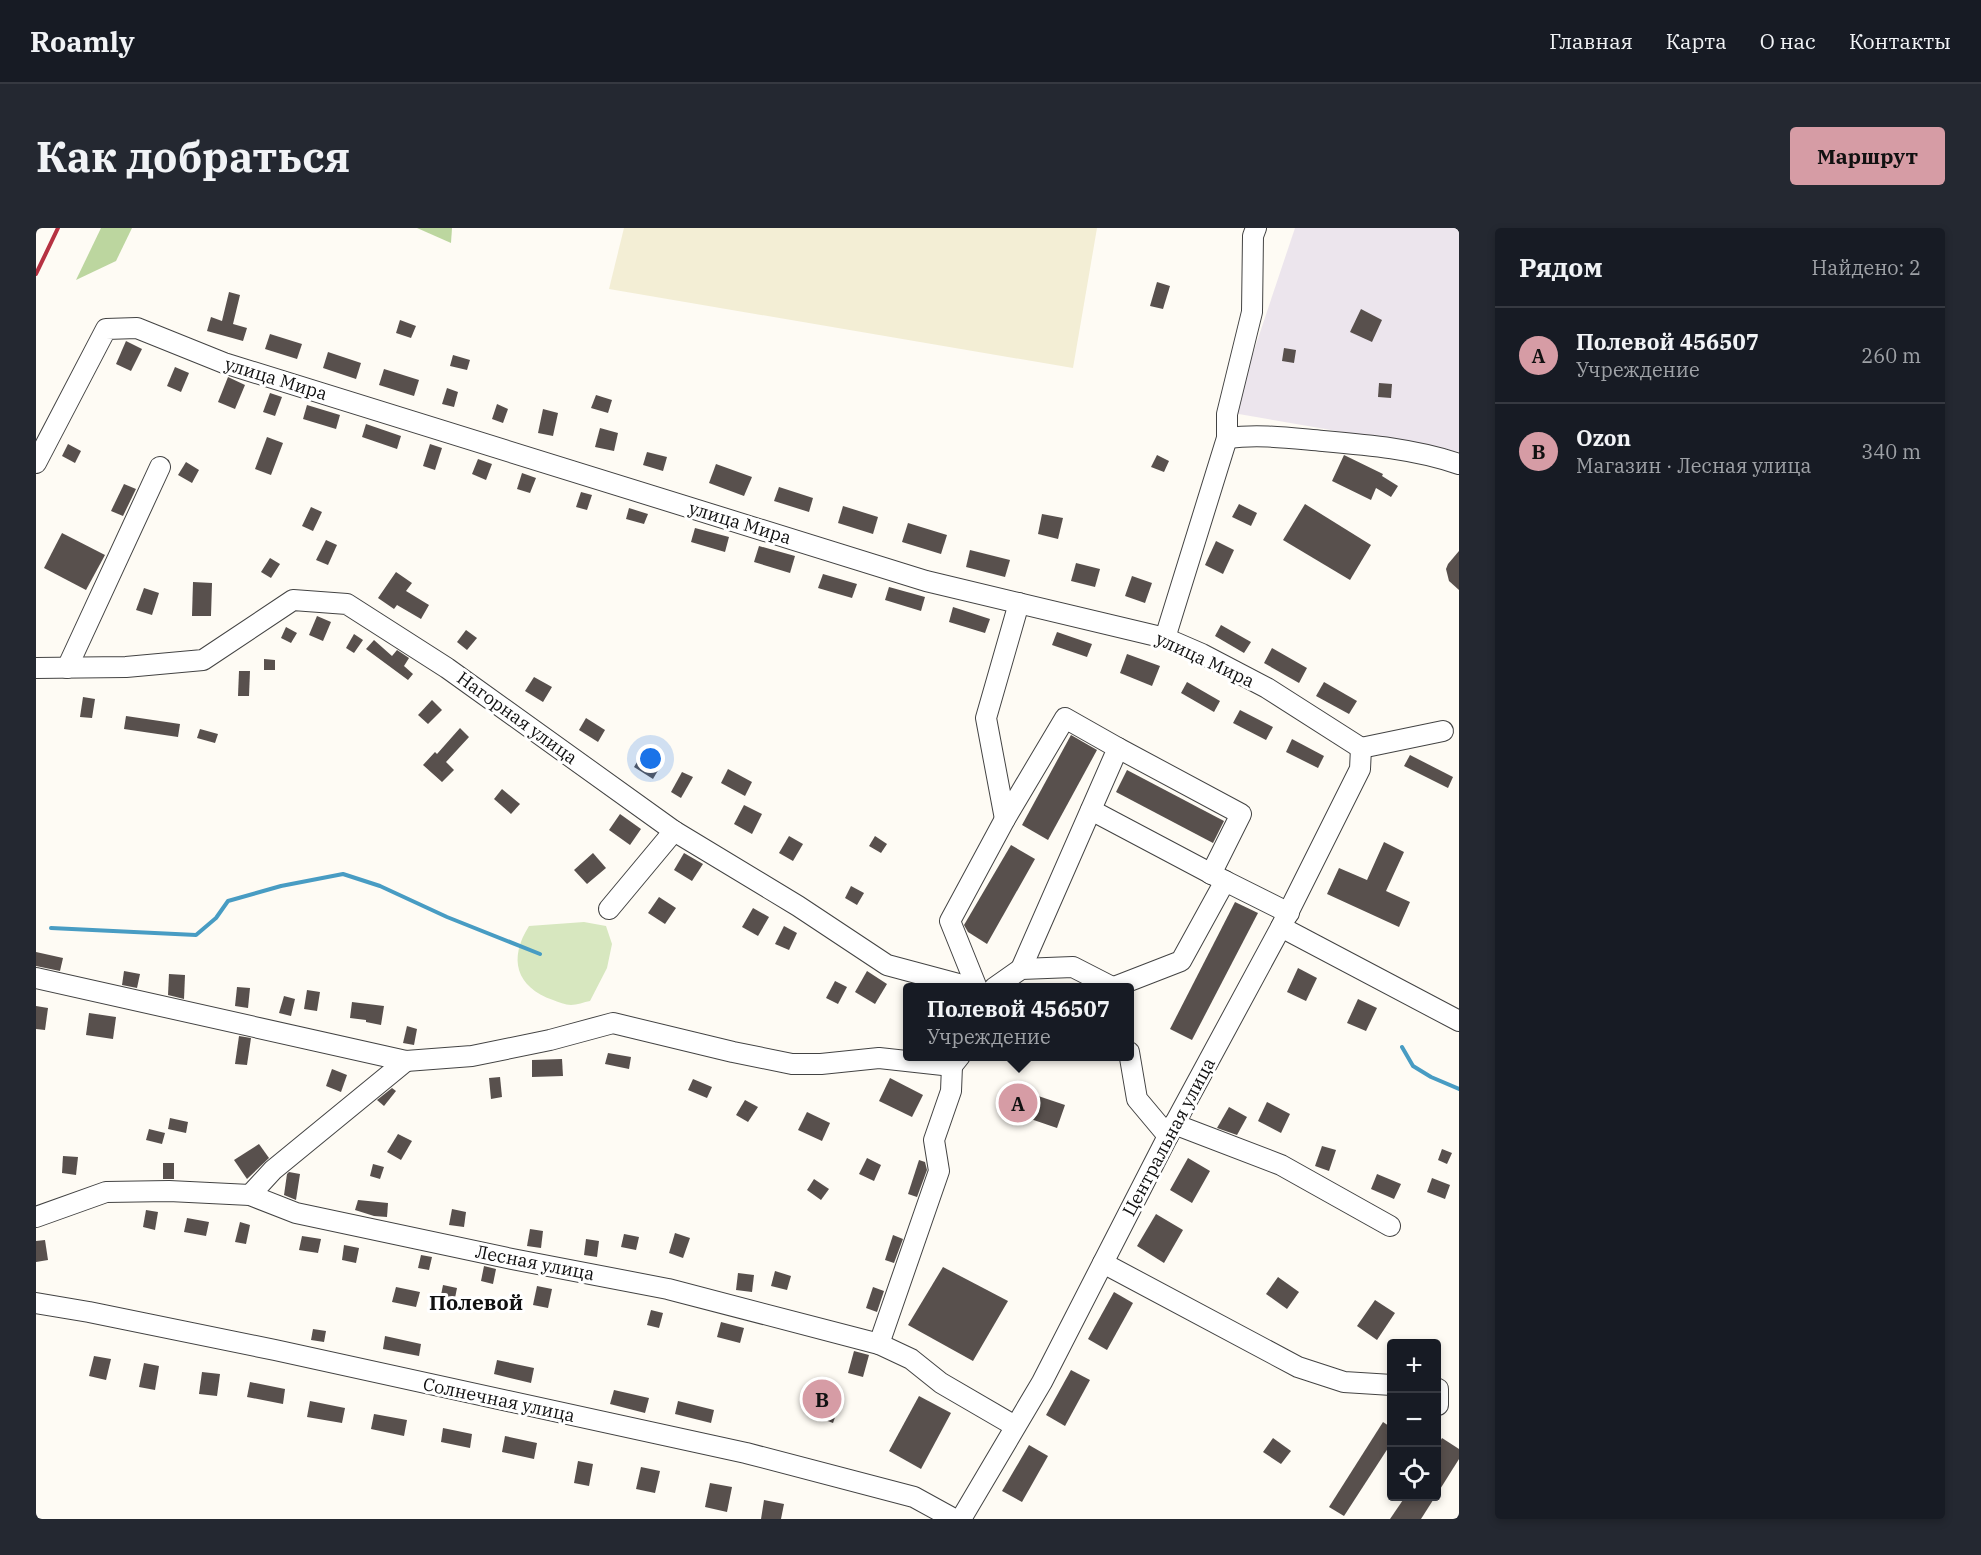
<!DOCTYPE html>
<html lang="ru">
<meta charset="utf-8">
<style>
:root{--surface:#171b24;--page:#242831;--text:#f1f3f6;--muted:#9ea1a6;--line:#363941;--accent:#d69ca5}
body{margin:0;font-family:"IBM Plex Serif",serif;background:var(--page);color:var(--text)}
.controls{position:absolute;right:18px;bottom:18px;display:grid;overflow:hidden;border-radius:6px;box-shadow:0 3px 9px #0003}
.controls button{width:54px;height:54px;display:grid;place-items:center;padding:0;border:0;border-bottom:2px solid var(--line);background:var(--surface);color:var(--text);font:30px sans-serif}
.you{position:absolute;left:615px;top:531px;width:21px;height:21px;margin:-15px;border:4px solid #fff;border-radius:50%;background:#1a73e8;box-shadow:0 0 0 9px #1a73e833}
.badge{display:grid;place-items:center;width:39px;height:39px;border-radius:50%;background:var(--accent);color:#111;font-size:20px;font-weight:700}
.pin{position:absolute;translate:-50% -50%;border:3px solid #fff;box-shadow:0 2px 6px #0006}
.popup{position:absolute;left:867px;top:755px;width:231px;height:78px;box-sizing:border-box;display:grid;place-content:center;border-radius:6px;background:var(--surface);filter:drop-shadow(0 2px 4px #0005);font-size:20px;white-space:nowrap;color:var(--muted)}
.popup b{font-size:22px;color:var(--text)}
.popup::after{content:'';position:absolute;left:50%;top:100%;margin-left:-12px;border:12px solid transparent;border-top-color:var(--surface)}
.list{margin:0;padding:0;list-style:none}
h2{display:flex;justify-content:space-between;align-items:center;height:78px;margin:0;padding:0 24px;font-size:26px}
h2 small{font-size:20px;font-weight:400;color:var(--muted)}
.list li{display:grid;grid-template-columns:39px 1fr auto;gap:18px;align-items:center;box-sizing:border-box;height:96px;padding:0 24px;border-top:2px solid var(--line)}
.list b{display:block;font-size:22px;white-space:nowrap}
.list p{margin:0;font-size:20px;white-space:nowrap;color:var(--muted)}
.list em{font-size:20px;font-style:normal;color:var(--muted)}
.icon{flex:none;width:33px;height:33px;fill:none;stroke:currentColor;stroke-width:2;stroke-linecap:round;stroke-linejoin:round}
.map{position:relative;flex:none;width:1423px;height:1291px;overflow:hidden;border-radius:6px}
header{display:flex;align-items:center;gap:36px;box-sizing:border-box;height:84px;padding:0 30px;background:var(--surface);border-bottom:2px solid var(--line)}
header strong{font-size:28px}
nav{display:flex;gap:33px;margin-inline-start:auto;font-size:21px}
.intro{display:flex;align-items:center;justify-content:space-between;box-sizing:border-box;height:144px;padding:0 36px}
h1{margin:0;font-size:42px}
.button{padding:15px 27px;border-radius:6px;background:var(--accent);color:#111;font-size:21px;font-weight:700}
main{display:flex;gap:36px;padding:0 36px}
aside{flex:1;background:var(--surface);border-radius:6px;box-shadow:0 3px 9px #0003}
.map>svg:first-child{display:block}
.industrial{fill:#ece5ed}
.farmland{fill:#f3eed5}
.green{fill:#d7e7bf}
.forest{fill:#bcd69f}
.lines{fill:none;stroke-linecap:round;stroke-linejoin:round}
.stream{stroke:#489cc3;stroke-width:4}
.building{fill:#58504d}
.minor-casing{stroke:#434343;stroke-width:22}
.minor{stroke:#fff;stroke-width:20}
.rail{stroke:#b63242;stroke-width:4}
.labels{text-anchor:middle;stroke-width:6;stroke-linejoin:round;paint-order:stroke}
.street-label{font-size:18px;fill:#101010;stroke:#fff}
.quarter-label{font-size:21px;font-weight:bold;fill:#101010;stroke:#fff}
</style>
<header>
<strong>Roamly</strong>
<nav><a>Главная</a><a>Карта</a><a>О нас</a><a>Контакты</a></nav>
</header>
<div class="intro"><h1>Как добраться</h1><a class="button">Маршрут</a></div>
<main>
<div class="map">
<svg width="1423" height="1291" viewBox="0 0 1423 1291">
<rect width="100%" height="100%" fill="#fefbf4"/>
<polygon class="industrial" points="1259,0 1423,0 1423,224 1197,185"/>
<polygon class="farmland" points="588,0 1061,0 1037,140 573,61"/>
<path class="green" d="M548 694 570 698 576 716 571 740 554 773C548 774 541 777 535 777 529 777 523 774 517 772 480 759 472 731 493 698Z"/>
<g class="forest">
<polygon points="65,0 96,0 80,33 40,52"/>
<polygon points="381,0 416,0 415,15"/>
</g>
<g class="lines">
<g class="stream">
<polyline points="15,700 160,707 180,690 192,673 245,658 307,646 344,658 411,689 504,726"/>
<polyline points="1366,819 1377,838 1395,849 1423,861"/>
</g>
</g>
<g class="building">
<polygon points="1121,54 1134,58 1127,81 1114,78"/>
<polygon points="193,64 204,67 197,96 211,100 207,113 171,103 175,89 186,93"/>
<polygon points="1325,81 1346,92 1336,114 1314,104"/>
<polygon points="364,92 380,98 375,110 360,105"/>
<polygon points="234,106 266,116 261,131 229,121"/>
<polygon points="90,113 106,121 95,143 80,136"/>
<polygon points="1248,120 1260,122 1258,135 1246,133"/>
<polygon points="292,124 325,135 320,151 287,140"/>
<polygon points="417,127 434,132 431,142 414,138"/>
<polygon points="139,139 153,145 145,164 131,158"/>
<polygon points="348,141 383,152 378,168 343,157"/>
<polygon points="192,149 209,157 199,181 182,174"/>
<polygon points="1343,155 1356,156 1355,170 1342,169"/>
<polygon points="411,160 422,164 418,179 406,176"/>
<polygon points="234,165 246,169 239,188 227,184"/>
<polygon points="560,167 576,172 572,185 555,180"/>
<polygon points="461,176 472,181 467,195 456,191"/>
<polygon points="271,177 304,187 300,201 267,191"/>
<polygon points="507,181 522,185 517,208 502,205"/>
<polygon points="330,196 365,208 361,221 326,209"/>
<polygon points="564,200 582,205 578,223 559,219"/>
<polygon points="231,209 247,215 235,247 219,241"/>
<polygon points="32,216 45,223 39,235 26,228"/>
<polygon points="394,216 406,220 399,242 387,238"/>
<polygon points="611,224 631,229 627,243 607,237"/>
<polygon points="1121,227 1133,233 1128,244 1115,239"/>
<polygon points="1308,227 1347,246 1346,248 1362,258 1355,269 1340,260 1335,272 1296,253"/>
<polygon points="442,231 456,236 450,252 436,246"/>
<polygon points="150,234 163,242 156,255 142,247"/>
<polygon points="680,236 716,249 708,268 673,255"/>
<polygon points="486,245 500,250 494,265 481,261"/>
<polygon points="88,256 100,261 87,288 75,283"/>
<polygon points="743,259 777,270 773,284 738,273"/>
<polygon points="545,264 556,267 551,282 540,279"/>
<polygon points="1203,276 1221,285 1215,298 1196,289"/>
<polygon points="1269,276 1335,317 1314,352 1247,312"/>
<polygon points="807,278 842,289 837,306 802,295"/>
<polygon points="275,279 286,284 277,303 266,298"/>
<polygon points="593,280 612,286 608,296 590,291"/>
<polygon points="1006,286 1027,290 1022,311 1002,306"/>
<polygon points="872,295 911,307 905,326 866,314"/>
<polygon points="659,300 693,309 689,324 655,314"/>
<polygon points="26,305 69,327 50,362 8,340"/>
<polygon points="290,312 301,317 292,337 280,332"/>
<polygon points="1180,313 1198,322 1187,346 1169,337"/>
<polygon points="723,318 759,328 754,345 718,334"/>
<polygon points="934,322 974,332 969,349 930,339"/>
<polygon points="1423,323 1423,362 1413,353 1410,341 1412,336"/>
<polygon points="234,330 244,336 235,350 225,344"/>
<polygon points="1040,335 1064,341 1059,359 1035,353"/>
<polygon points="360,344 376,355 370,363 393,377 385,391 361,377 358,381 342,370"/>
<polygon points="787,346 821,356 816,370 782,360"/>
<polygon points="1096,348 1116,355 1109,375 1089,368"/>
<polygon points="157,354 176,355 175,388 156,388"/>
<polygon points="853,359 889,369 885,383 849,372"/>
<polygon points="108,360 123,365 116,387 100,382"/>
<polygon points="917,379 954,391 949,405 913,394"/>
<polygon points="281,388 295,394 287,413 273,407"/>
<polygon points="1185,397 1215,414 1208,425 1179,408"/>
<polygon points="250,399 261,405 255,415 245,410"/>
<polygon points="430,402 441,410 431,422 421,414"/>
<polygon points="1021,404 1056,416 1051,429 1016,417"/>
<polygon points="318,406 327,412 318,425 310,420"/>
<polygon points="338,412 356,428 361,422 373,430 368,438 377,446 372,452 330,421"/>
<polygon points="1236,420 1271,440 1263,455 1228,435"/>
<polygon points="1091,426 1124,438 1116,458 1084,445"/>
<polygon points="228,431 239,432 239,442 228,442"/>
<polygon points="203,443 214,443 213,468 202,468"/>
<polygon points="498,449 516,459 507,474 489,463"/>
<polygon points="1151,454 1184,473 1178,484 1145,465"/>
<polygon points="1288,454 1321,473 1313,486 1280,468"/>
<polygon points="47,469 59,471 56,490 44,489"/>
<polygon points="396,472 406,482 392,496 382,487"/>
<polygon points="1204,482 1237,499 1230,512 1197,495"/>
<polygon points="90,488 144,496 142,509 88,501"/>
<polygon points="550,490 569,502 562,514 543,502"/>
<polygon points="424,500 433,509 410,534 418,542 406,554 387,537 399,524 401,526"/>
<polygon points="164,501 182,506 179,515 161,510"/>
<polygon points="1035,507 1061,522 1012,612 986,597"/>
<polygon points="1256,511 1288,528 1282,540 1250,524"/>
<polygon points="609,521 628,532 617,551 598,539"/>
<polygon points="1374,527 1417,549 1412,560 1368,538"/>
<polygon points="692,541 716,554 709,568 685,555"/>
<polygon points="1091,542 1188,593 1177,615 1080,564"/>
<polygon points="646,544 657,549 645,570 635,564"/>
<polygon points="466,561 484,576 475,586 458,571"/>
<polygon points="708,577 726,586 716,606 698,596"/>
<polygon points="584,586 605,601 594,617 573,602"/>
<polygon points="753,608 767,616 757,633 743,625"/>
<polygon points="839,608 851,616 845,625 833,618"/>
<polygon points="1348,614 1368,624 1350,663 1374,674 1363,699 1291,666 1303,640 1331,652"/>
<polygon points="975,617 999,631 951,716 932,704 928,697"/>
<polygon points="557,625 570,640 551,656 538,642"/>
<polygon points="648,625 667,636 656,653 638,642"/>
<polygon points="815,658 828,665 821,677 809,670"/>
<polygon points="623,669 640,680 629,696 612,685"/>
<polygon points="1199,674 1222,685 1156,812 1134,801"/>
<polygon points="717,680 733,689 722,708 706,699"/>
<polygon points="748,698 761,705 753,722 739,716"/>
<polygon points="0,724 27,730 24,743 0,738"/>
<polygon points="1262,740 1281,750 1270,773 1251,764"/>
<polygon points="88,743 104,746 101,760 86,757"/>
<polygon points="831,743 851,756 839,776 819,764"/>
<polygon points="133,746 149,747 148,771 132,767"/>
<polygon points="799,753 811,759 802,776 790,770"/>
<polygon points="201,759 214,760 212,780 199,778"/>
<polygon points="271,762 284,764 281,783 268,781"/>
<polygon points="248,768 259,771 255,788 243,785"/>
<polygon points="1322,771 1341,780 1330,803 1311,795"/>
<polygon points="316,774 348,778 345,797 330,794 330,792 314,790"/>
<polygon points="0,778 12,780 9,802 0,801"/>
<polygon points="53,785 80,789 77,811 50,807"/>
<polygon points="371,798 381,801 378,817 367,815"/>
<polygon points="203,808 215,810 211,837 199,836"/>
<polygon points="572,825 595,829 593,841 569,836"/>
<polygon points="526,831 527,848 496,849 496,832"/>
<polygon points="296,841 311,847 305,864 290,858"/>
<polygon points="464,849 466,869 455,871 453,850"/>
<polygon points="854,850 887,867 876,889 843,873"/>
<polygon points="657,851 676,859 671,870 652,862"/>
<polygon points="973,858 1029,877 1021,900 965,881"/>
<polygon points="356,860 360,863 348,878 341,872"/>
<polygon points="709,872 722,879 712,894 700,887"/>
<polygon points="1231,874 1254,886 1245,905 1222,893"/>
<polygon points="1193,879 1211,889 1201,907 1181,900"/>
<polygon points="771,884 794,895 786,913 762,902"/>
<polygon points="134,890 152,894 150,905 132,901"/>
<polygon points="113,901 129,905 126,916 110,912"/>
<polygon points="362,906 376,913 365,932 351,924"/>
<polygon points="223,916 233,930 211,951 198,932"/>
<polygon points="1286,918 1300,922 1293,943 1279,938"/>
<polygon points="1406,921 1416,925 1411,936 1402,932"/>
<polygon points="27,928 42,929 40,947 26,945"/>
<polygon points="831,930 845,937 838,953 823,946"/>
<polygon points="1152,930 1174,943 1156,975 1134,962"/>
<polygon points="883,932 889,934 891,942 881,969 872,966"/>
<rect x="127" y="935" width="11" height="16"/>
<polygon points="337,936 348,939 344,951 334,948"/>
<polygon points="253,944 264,946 260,972 248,967 251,946"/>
<polygon points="1341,946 1365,956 1358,971 1335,961"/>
<polygon points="1396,950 1414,957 1409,971 1391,964"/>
<polygon points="778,951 793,961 785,972 771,962"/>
<polygon points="322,972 352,975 351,989 338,988 319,982"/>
<polygon points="416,981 430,984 428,999 413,997"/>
<polygon points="110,982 122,984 119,1002 107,999"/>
<polygon points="1120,986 1147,1002 1128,1035 1101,1018"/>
<polygon points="151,990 173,994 170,1008 148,1004"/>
<polygon points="204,994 214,997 210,1016 199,1014"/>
<polygon points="494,1001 507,1003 505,1020 491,1018"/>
<polygon points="639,1005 654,1010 647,1030 633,1025"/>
<polygon points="588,1006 603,1009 600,1022 585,1019"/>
<polygon points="857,1007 867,1011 858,1035 849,1032"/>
<polygon points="266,1008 285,1011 282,1025 263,1022"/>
<polygon points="550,1011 563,1013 561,1029 548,1027"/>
<polygon points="9,1012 12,1032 0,1034 0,1013"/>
<polygon points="308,1017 323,1020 320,1035 306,1032"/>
<polygon points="385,1027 396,1029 393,1042 382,1040"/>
<polygon points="448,1038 460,1041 457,1056 445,1053"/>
<polygon points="907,1039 972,1073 937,1133 872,1097"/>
<polygon points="739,1043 755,1048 751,1062 735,1058"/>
<polygon points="702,1045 718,1047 716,1064 700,1062"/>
<polygon points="1242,1049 1263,1064 1251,1081 1230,1066"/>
<polygon points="407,1057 421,1060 417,1080 403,1077"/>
<polygon points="501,1058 516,1061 512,1080 497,1077"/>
<polygon points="360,1059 384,1064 380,1079 356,1074"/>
<polygon points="837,1059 848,1063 841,1084 830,1080"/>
<polygon points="1078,1064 1097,1075 1071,1122 1052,1111"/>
<polygon points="1339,1072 1359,1085 1341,1112 1321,1098"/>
<polygon points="615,1082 627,1085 623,1100 611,1097"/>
<polygon points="685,1094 708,1100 704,1115 681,1109"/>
<polygon points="277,1101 290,1103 288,1114 275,1112"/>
<polygon points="349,1108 385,1116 383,1128 347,1121"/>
<polygon points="818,1123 833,1127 827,1149 812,1145"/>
<polygon points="58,1128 75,1131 70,1152 53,1148"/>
<polygon points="461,1132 498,1140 495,1155 458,1146"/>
<polygon points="108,1135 123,1138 119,1162 103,1159"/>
<polygon points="1035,1142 1054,1152 1029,1198 1010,1187"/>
<polygon points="166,1144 184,1146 181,1168 163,1166"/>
<polygon points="214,1154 249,1161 247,1176 211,1169"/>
<polygon points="578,1162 613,1170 609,1185 574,1176"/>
<polygon points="784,1164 805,1172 797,1195 776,1187"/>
<polygon points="883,1168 915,1185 885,1241 853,1223"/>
<polygon points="274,1173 309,1180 306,1195 271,1189"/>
<polygon points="642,1173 678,1182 675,1195 639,1186"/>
<polygon points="338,1186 371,1192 368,1208 335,1201"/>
<polygon points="1347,1194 1356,1200 1356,1214 1308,1288 1293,1279"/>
<polygon points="407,1200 436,1206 434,1220 405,1214"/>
<polygon points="469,1208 501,1215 498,1231 466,1224"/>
<polygon points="1237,1210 1255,1223 1245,1236 1227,1224"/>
<polygon points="1406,1210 1423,1221 1423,1231 1401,1266 1401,1219"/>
<polygon points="993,1217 1012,1228 986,1274 966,1263"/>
<polygon points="542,1233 557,1236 553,1258 538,1255"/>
<polygon points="605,1239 624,1243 619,1265 600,1261"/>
<polygon points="674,1255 696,1259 691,1284 669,1279"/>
<polygon points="1369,1269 1399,1269 1385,1291 1354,1291"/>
<polygon points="728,1272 748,1276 745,1291 725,1291"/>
</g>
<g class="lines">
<g class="minor-casing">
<g id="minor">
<path d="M1191 210C1225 206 1253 210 1287 213 1333 217 1379 221 1423 236"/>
<polyline points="0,235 70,101 101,100 188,135 890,353 1129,410 1166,426 1231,460 1325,520"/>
<polyline points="1129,410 1191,210 1191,186 1216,84 1217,8 1220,0"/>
<polyline points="0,440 90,439 167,432 257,372 311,376 411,440 638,603 762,678 851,737 937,760"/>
<polyline points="31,440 124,239"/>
<polyline points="1082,520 1205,586 1175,646"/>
<polyline points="1325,520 1407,503"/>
<polyline points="1055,582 1189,653 1253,685"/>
<polyline points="969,591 950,490 983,375"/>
<polyline points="573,681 638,603"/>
<polyline points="1245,699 1423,793"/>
<polyline points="0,750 370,833 436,828 514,812 577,795 697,824 756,836 785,836 843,830 916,838 924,828"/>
<polyline points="1078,759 1145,733 1189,653"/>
<polyline points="941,760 914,693 969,591 1029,490 1082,520 985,741"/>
<polyline points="958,760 985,741 1037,739 1078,760"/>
<polyline points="1093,824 1101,871 1132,908"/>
<polyline points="1138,896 1245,937 1354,998"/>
<polyline points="214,967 237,942 370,833"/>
<polyline points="0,989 70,964 133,963 214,967 260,985 476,1031 632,1061 843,1116 875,1131 905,1155 979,1198"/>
<polyline points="1067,1035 1262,1139 1308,1154 1356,1157"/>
<polyline points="0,1075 53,1084 239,1122 710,1225 878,1269 918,1291"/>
<polyline points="843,1116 903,943 898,912 915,863 916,838"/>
<polyline points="1400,1160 1402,1161 1402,1177"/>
<polyline points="925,1291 1006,1154 1132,908 1245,699 1324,541 1325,520"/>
</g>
</g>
<use href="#minor" class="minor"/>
<polyline class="rail" points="0,46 22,0"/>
</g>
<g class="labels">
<g class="street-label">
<text transform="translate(240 151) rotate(17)" y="6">улица Мира</text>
<text transform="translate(704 295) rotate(17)" y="6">улица Мира</text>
<text transform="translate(1169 432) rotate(25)" y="6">улица Мира</text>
<text transform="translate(481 490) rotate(36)" y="6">Нагорная улица</text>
<text transform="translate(1133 909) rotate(-62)" y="6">Центральная улица</text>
<text transform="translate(499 1035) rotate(11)" y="6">Лесная улица</text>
<text transform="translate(463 1172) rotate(12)" y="6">Солнечная улица</text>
</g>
<g class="quarter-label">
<text x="440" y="1082">Полевой</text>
</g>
</g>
</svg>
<div class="controls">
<button>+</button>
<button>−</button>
<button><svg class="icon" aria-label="locate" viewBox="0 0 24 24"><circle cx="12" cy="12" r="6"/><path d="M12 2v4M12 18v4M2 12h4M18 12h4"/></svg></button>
</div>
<div class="you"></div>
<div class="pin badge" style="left:982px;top:875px">A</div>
<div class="popup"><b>Полевой 456507</b>Учреждение</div>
<div class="pin badge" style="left:786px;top:1171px">B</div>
</div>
<aside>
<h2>Рядом<small>Найдено: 2</small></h2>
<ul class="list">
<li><span class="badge">A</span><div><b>Полевой 456507</b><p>Учреждение</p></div><em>260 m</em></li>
<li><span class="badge">B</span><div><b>Ozon</b><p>Магазин · Лесная улица</p></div><em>340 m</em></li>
</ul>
</aside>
</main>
